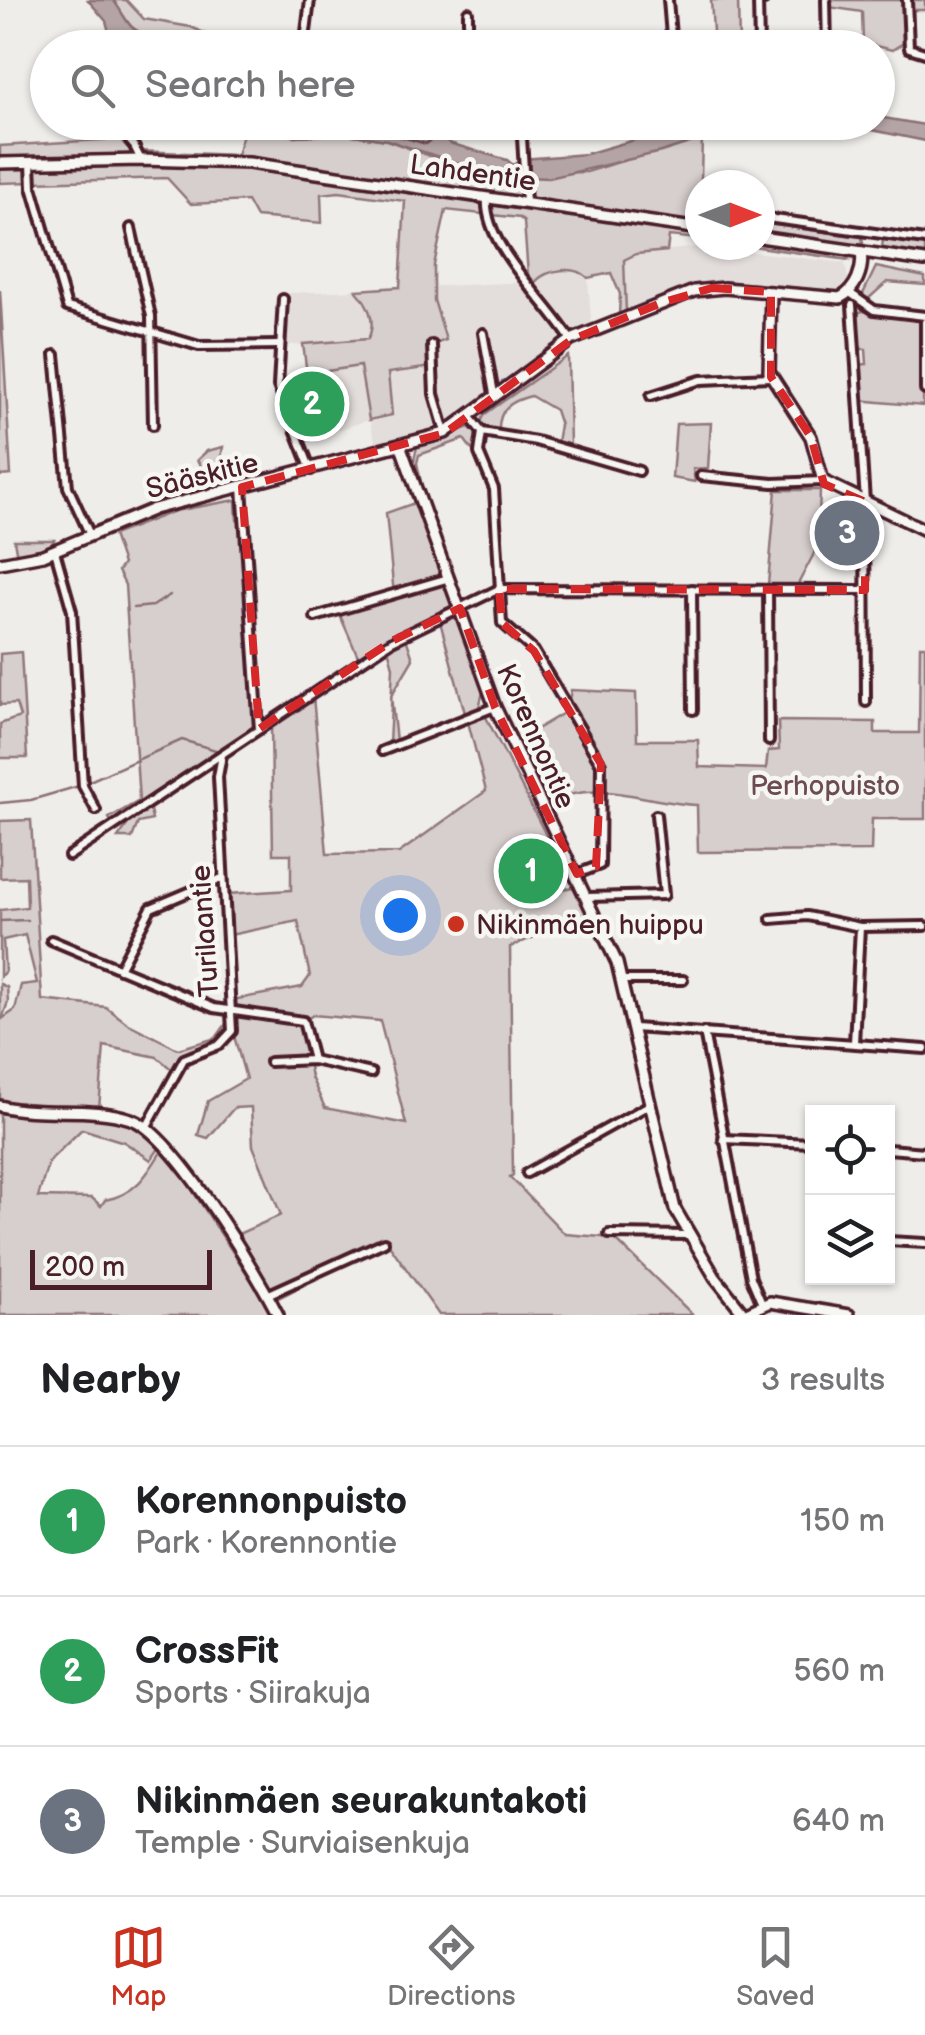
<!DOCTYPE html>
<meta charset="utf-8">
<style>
:root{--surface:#fff;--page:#f6f6f6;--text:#202124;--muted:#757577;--line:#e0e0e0;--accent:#c8321e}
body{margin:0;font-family:"Balsamiq Sans",sans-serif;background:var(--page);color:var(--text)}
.controls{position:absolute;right:30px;bottom:30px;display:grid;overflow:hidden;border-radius:0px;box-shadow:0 2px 8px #0004}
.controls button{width:90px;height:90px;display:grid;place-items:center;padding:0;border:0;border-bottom:2px solid var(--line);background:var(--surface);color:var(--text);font:50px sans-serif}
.compass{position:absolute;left:685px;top:170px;width:90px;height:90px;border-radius:50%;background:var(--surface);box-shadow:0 2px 8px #0004;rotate:90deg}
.scale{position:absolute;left:30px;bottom:25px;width:182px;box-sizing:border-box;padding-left:10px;border:5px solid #4a1f2b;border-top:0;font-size:28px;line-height:35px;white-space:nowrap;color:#4a1f2b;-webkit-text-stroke:8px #f6f6f2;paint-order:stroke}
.you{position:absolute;left:400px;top:915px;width:35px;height:35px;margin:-25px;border:8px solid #fff;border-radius:50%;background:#1a73e8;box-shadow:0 0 0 15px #1a73e833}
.badge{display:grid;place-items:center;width:65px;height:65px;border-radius:50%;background:var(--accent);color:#fff;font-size:32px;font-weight:700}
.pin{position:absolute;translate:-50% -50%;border:5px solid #fff;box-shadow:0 2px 10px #0006}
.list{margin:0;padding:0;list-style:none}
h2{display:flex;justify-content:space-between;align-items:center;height:130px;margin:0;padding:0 40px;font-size:42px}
h2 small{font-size:32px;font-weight:400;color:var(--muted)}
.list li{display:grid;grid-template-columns:65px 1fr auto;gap:30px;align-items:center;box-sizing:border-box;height:150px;padding:0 40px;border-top:2px solid var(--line)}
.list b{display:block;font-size:38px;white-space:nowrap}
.list p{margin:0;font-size:32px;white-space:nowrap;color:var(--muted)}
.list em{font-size:32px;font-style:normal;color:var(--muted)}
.icon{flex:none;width:55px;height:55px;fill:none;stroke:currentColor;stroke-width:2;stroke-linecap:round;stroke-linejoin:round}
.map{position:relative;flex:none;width:925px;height:1315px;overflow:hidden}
.search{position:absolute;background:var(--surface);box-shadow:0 2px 8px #0004;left:30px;right:30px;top:30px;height:110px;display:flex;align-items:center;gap:25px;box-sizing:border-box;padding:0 35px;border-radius:55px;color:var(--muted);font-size:38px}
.sheet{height:580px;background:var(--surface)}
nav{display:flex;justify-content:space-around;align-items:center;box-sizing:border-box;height:140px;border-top:2px solid var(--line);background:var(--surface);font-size:28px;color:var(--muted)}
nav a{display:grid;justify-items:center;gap:5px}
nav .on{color:var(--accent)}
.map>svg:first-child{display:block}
.built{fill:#e3dedc}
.green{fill:#d7cfce;stroke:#90777c;stroke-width:2.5;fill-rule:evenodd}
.water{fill:#b4a4a5;stroke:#8a6f74;stroke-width:2.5}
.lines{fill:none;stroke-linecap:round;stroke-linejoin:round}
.shore{stroke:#74545c;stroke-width:2.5}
.stream{stroke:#8a6f74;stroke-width:2.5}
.street-casing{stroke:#4a1f2b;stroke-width:14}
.secondary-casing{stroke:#4a1f2b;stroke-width:16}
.street{stroke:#f6f6f2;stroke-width:6}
.secondary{stroke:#f6f6f2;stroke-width:9}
.marked{fill:none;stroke:#d62828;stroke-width:8;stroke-dasharray:20 12;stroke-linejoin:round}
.poi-dot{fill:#c8321e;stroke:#f6f6f2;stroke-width:4}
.labels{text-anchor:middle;stroke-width:9;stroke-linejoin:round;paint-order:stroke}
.street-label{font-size:28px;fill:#4a1f2b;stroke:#f6f6f2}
.park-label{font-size:28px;fill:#6d4b54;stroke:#f6f6f2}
.poi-label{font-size:28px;fill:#4a1f2b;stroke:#f6f6f2;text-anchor:start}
</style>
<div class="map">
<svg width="925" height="1315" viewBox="0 0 925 1315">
<rect width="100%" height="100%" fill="#efedea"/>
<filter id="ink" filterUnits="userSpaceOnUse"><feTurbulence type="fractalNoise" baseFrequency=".01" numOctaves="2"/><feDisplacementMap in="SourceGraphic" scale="20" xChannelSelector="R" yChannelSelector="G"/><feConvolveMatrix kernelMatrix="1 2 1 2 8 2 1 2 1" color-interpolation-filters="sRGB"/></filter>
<g filter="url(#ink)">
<g class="built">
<polygon points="705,246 845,263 848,279 838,291 795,286 694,291 626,312 623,261 635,254"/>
<polygon points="576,270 588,278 592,330 452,430 379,453 369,420 304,441 280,385 307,374 303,345 280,345 289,293 524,282 528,275 535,282 541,275"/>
</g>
<g class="green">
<polygon points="113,0 126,0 144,19 191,27 235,47 208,47 173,36 143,34 130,26"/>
<polygon points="711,0 738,0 739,47 714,47"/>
<polygon points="828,0 925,0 925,10 904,10 905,42 892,50 863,43 862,12 829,7"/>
<path d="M246 123 293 136 347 134 387 140 467 170 508 174 587 172 702 136 700 223 671 219 669 227 700 233V239L669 236 667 251 636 254 624 260 626 312 619 315 620 294 611 273 588 278C576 265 547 269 535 282L528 275 524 222 520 218 446 210 434 265V300L446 340 432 345 433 367 388 373 392 415 369 420 360 366 307 374 303 344 368 339C377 321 368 303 356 290L400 287 405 201 339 192 321 194 322 223 256 217 247 201 191 204 167 178 0 183V146L116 139 122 133 137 151 237 155Z"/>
<polygon points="760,223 862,237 863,243 850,246 760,232"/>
<polygon points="883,239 925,244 925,257 882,249"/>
<polygon points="760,242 844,254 849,260 745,245"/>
<polygon points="876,267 925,277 925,285 887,282 867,300 861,298"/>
<polygon points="0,290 11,475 0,476"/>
<polygon points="862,311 924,319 923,406 858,400 856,365 867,364 866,349 855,349 853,315"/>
<path d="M568 356 570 445 557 442 560 425 555 410 531 396C510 401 498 410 499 431L480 424 485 414Z"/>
<polygon points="711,423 708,468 693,469 695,482 672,478 676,424"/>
<polygon points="469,427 481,438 476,455 464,439 419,455 417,463 425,501 413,465 417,446"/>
<polygon points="223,447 217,481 212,484 197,460 207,451"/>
<polygon points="776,490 820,490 818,546 798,584 768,585"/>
<polygon points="236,500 237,520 242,525 257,727 148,800 152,820 138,823 132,838 118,838 130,821 113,825 109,818 139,801 125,585 118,571 123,564 113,535 175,511"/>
<polygon points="417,502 483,692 478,711 465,713 439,618 405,635 413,659 391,696 396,741 389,744 393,667 387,645 360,661 339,613 394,595 386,513"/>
<polygon points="14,540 54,540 49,550 17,557"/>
<path d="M920 646H925V819H872L871 851 698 852 697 805C646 803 596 777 549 803L518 740 567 711 571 690 636 693 637 740H698L699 767 766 769 768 751 779 750 778 721 875 722V733H919Z"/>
<polygon points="21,652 27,758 0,758 0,724 20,717 16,704 0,705 0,654"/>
<path d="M313 696 327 854 399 853 486 791 468 722 485 715 557 857 550 860 557 890 573 887 590 914 510 947 513 1175 510 1177 565 1234 614 1238 693 1315H439L388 1243 276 1299 236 1235 281 1215 253 1146 251 1107 234 1108 208 1138 198 1135 208 1101 246 1079 234 1036 213 1050 189 1055 176 1073 157 1057 104 1046 99 1109 0 1101V984L7 987 8 1002 2 1019 15 1010 21 985 37 983 25 935 3 940 5 971 0 977V910L27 907 26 877 0 878V821L31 820 42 1000 106 1007 127 1023 178 1049 216 1038 226 1024 233 1023 232 1000 302 987 310 976 298 921 230 935 227 894 291 890V854H273L271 727ZM313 1015 380 1021 406 1124 325 1108 311 1077 301 1023Z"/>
<path d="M0 1110C61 1113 111 1106 162 1144L151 1160 124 1142 82 1129 49 1161 38 1197 92 1198 101 1206 105 1200C137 1194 148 1173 164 1147L274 1315H0Z"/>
</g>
<g class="water">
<path d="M88 0H113C121 9 127 26 138 32 149 38 187 38 208 47H126L112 43 106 21Z"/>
<polygon points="878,117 925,125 925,141 838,123 878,122"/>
<polygon points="257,123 432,123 449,143 507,160 513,165 522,159 586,154 692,123 752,123 661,152 549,178 497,176 387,140 347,134 293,136"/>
</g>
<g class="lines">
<polyline class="shore" points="284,122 367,126 426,144 431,139 425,122"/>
<g class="stream">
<polyline points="133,608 153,606 170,595"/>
<polyline points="85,783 182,740 219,751 225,747"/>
<polyline points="0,803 31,800 79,786"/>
<polyline points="0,921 27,920"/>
</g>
<g class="street-casing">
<g id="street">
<polyline points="668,0 672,48"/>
<polyline points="826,0 827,48"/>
<polyline points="907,0 909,48 925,53"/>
<polyline points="304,48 310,0"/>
<polyline points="468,48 468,12"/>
<polyline points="759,48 758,1 764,0"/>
<polyline points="113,122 134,146 141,160"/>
<polyline points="521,122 526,202"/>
<polyline points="31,163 32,187 67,307 199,346 278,345"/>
<path d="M487 198C483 245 546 300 571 340"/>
<polyline points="760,217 925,240"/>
<polyline points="131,228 151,316 153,425"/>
<polyline points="850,293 874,310 925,316"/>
<polyline points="283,299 278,386 311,470"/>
<polyline points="852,305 865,502 866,702"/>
<polyline points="925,322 925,390"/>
<polyline points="483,333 494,394"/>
<polyline points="432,345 434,394 445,432"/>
<polyline points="55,355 68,487 90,535"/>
<polyline points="651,396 701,380 771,377"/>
<polyline points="469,416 482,432 536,441 639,471"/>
<polyline points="482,432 479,453 494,489 502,623 534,651 601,764 600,865 577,874"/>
<polyline points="701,476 773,483 823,481"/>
<polyline points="242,487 259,729"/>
<polyline points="55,551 72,611 83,786 96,810"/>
<polyline points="692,589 693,710"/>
<polyline points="768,590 769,741"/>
<polyline points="315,617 449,578"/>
<polyline points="382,751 495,707"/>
<polyline points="69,856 392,641 499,589 865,590"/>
<polyline points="588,897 664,895 656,815"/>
<polyline points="771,919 807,916 860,927 925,926"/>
<polyline points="51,940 214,1008 303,1021 313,1060"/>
<polyline points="119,969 151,908 222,878"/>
<polyline points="622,980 683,980"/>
<polyline points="634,1028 925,1049"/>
<polyline points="704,1032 751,1278 762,1304"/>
<polyline points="854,1043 860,927"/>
<polyline points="270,1062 313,1060 371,1073"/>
<polyline points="147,1126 184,1059 219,1045 232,1031 218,777 222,755"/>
<polyline points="723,1139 812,1143"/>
<polyline points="888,1149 925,1152"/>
<polyline points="527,1173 649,1105"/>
<polyline points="609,1234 687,1235"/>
<polyline points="888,1241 925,1243"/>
<polyline points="267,1295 384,1242"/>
</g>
</g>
<g class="secondary-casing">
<g id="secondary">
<polyline points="0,163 141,160 249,163 700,229"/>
<polyline points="760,237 925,261"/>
<polyline points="771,292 769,372 811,437 823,481 925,530"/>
<polyline points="401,447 495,707 617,963 675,1209 715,1277 745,1315"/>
<path d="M0 563 43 555 154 509 445 433 571 340 694 291 724 288 840 298C856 290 864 269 861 252"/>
<path d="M0 1106C43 1117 89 1105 131 1119 172 1132 257 1273 278 1315"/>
<polyline points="744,1314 770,1302 849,1315"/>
</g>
</g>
<use href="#street" class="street"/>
<use href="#secondary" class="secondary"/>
</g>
</g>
<path class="marked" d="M712 288 771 292V377L811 437 824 484 865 502V590L499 589 502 623 534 651 601 764 596 867 577 874 495 707 460 608 392 641 259 729 242 487 445 433 571 340 661 303Z"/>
<circle class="poi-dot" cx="456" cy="924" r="10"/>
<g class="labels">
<g class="street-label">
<text transform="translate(473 172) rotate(8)" y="10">Lahdentie</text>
<text transform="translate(202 475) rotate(-14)" y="10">Sääskitie</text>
<text transform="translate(537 736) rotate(66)" y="10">Korennontie</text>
<text transform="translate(204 931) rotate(-94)" y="10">Turilaantie</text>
</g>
<g class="park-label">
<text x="825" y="795">Perhopuisto</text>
</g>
<g class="poi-label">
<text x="476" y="934">Nikinmäen huippu</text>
</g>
</g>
</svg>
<div class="controls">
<button><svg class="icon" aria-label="locate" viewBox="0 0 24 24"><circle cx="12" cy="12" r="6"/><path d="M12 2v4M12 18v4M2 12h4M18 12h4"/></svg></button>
<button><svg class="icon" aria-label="layers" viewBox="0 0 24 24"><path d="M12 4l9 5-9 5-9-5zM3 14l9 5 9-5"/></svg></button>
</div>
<svg class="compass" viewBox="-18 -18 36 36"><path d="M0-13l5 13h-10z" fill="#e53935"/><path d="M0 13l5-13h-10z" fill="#757577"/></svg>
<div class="scale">200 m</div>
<div class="you"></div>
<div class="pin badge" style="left:531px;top:871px;background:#2e9e5b">1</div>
<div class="pin badge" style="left:312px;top:404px;background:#2e9e5b">2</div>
<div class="pin badge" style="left:847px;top:533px;background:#6b7280">3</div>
<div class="search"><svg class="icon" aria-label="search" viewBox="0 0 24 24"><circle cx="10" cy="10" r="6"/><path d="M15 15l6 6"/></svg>Search here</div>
</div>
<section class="sheet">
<h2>Nearby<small>3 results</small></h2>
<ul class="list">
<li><span class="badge" style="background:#2e9e5b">1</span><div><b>Korennonpuisto</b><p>Park · Korennontie</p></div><em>150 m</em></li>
<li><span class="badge" style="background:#2e9e5b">2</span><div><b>CrossFit</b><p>Sports · Siirakuja</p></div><em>560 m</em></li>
<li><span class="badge" style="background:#6b7280">3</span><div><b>Nikinmäen seurakuntakoti</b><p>Temple · Surviaisenkuja</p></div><em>640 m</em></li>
</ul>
</section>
<nav>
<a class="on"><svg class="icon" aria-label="map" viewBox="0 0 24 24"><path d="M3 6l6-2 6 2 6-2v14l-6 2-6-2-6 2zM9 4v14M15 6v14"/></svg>Map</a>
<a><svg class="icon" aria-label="directions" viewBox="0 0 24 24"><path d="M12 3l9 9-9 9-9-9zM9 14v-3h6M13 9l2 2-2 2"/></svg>Directions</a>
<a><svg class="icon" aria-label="saved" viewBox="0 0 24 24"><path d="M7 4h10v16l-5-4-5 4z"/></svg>Saved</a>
</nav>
